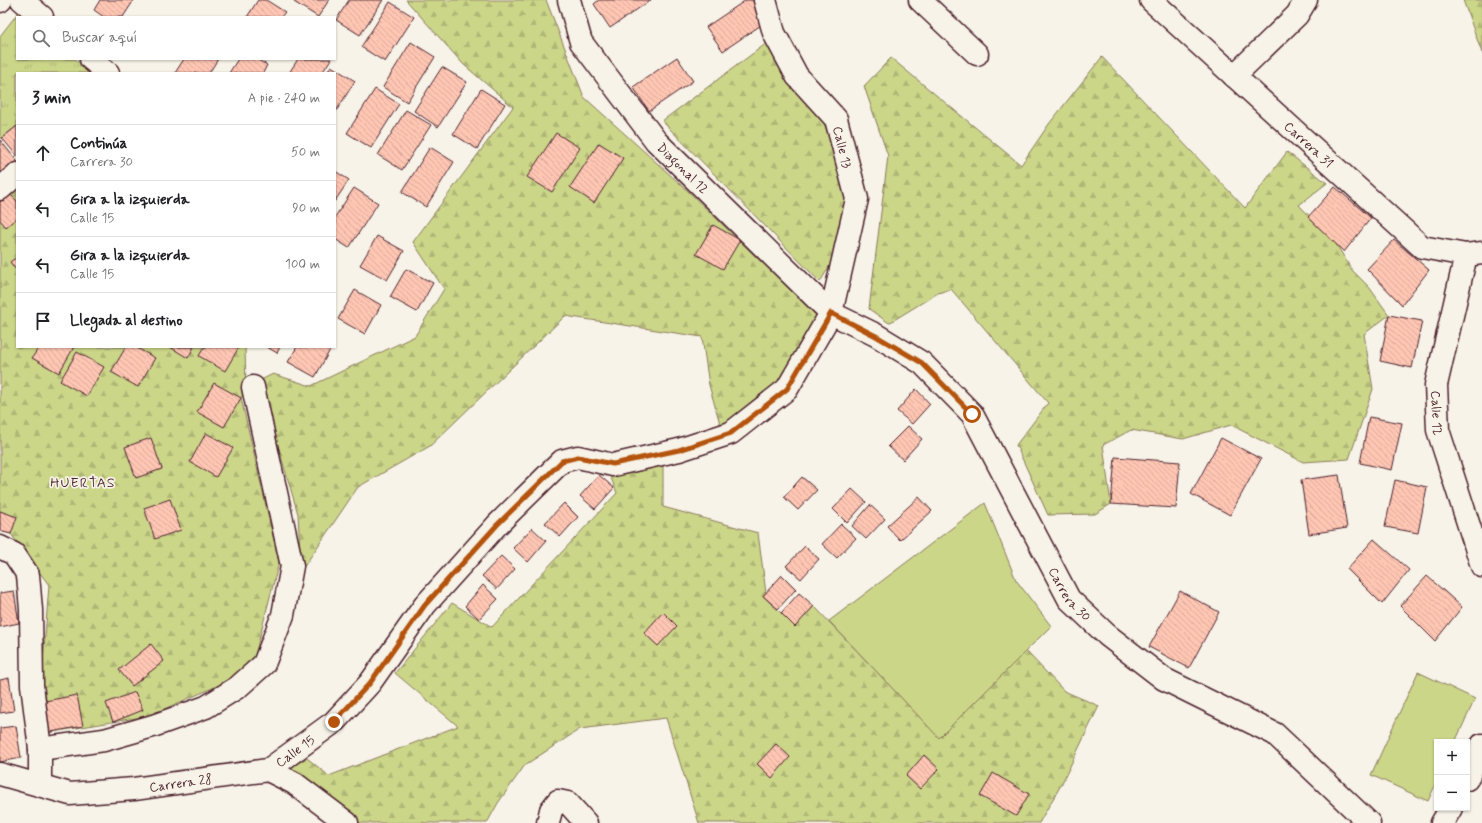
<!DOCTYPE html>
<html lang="es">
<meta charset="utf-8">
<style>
:root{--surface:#fff;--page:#f2f2f2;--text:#202124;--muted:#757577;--line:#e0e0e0}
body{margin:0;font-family:Mynerve,sans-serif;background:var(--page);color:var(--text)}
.controls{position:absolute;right:12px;bottom:12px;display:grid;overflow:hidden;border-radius:0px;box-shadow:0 1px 3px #0004}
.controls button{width:36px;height:36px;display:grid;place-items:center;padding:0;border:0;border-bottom:1px solid var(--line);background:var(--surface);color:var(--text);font:20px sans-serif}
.stop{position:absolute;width:12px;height:12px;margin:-9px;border:3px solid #b45309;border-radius:50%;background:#fff}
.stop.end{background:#b45309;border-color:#fff;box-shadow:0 1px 4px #0008}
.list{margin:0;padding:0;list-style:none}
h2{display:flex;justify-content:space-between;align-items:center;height:52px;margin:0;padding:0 16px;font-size:17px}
h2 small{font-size:13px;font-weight:400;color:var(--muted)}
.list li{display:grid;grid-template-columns:26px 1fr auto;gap:12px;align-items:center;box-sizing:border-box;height:56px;padding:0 16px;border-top:1px solid var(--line)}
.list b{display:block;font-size:15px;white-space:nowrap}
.list p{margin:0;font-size:13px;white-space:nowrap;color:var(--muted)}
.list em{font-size:13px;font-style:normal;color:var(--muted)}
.icon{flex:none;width:22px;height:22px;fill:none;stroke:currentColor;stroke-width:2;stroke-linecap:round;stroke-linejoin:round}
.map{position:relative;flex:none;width:1482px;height:823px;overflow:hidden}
.search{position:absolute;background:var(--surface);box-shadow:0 1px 3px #0004;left:16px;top:16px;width:320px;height:44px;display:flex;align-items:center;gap:10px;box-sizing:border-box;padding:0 14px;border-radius:0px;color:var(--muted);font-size:15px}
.panel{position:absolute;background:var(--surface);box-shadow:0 1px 3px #0004;left:16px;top:72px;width:320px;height:276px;border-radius:0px}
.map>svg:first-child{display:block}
.grass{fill:url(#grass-tufts);stroke:#8a7a5a}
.forest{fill:url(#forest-firs);stroke:#8a7a5a}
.pitch{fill:#cbd689;stroke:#8a7a5a}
.building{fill:url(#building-back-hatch);stroke:#4a1f2b}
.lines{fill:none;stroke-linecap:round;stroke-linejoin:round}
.minor-casing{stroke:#4a1f2b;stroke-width:25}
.minor{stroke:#f7f3e8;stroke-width:22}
.route{stroke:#b45309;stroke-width:5}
.labels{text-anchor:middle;stroke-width:3.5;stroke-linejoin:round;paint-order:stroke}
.street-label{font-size:13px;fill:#4a1f2b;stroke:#f7f3e8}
.neighbourhood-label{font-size:14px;letter-spacing:1px;fill:#4a1f2b;stroke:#f7f3e8}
</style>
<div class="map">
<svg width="1482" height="823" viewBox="0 0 1482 823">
<defs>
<pattern id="grass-tufts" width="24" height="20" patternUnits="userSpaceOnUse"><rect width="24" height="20" fill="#cbd689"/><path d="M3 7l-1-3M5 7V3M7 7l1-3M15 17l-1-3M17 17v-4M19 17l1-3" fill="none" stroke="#b0b776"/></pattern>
<pattern id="forest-firs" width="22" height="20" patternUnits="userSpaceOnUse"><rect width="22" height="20" fill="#cbd689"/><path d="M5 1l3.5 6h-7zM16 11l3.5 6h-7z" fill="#b0b776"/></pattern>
<pattern id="building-back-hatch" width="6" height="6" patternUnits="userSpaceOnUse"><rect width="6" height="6" fill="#fec6b3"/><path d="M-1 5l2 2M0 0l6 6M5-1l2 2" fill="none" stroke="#dbaa9a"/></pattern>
</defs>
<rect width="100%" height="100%" fill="#f7f3e8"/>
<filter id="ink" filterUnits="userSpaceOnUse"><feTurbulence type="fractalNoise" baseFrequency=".025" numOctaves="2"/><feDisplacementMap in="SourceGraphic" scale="8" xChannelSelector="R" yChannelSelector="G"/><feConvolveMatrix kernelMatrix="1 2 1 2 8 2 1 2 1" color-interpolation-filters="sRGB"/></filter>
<g filter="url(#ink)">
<polygon class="grass" points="21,9 30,17 17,17 17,59 75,59 91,73 17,73 17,126 0,139 0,36"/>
<g class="forest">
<polygon points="406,0 546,0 584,97 689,192 819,318 779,382 721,427 709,385 702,337 565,316 430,446 358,487 301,571 298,514 259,381 273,374 311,386 415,336 444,289 413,242 513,107 463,64"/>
<polygon points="1463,0 1482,0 1482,53"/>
<polygon points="771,40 822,118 852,198 832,262 820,282 662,121"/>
<polygon points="1102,57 1245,208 1287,152 1327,183 1299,205 1336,244 1352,270 1369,287 1389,315 1364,334 1373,389 1349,459 1303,462 1231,425 1183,439 1131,430 1103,445 1111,504 1095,514 1048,515 1016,445 1048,403 951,289 938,293 889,323 869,309 888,156 864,86 891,58 1021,165 1049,124"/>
<polygon points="17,185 17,347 245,347 246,388 241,398 279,562 255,655 238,677 148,716 46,733 40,702 49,585 11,534 0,531 0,202"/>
<polygon points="663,465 663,507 758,533 766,593 763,596 795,626 814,606 939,737 1026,651 1064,691 1099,706 1061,785 1039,823 699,823 666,718 580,729 525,765 498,803 487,823 360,823 334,803 283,771 307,758 329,776 458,726 395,673 452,603 492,627 617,493 609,473"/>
</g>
<g class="pitch">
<polygon points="985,503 1016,580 1051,626 939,738 829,621"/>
<polygon points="1418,672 1475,699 1455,742 1437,742 1437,781 1428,801 1371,775"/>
</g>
<g class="building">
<polygon points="100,0 134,0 123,17 104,17 94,10"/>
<polygon points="258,0 266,0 285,12 281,17 247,17"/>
<polygon points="295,0 329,0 318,17 294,2"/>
<polygon points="349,0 383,0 360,35 336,20"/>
<polygon points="599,0 651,0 610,28 594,4"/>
<polygon points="746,0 753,0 767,21 723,51 706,27"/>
<polygon points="390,2 414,17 385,62 361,47"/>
<polygon points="411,42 435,57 407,102 383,87"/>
<polygon points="677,57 693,81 649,111 633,87"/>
<polygon points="184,59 218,59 209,73 175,73"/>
<polygon points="238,59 257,59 267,65 263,73 229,73"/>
<polygon points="298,59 331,59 322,73 289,73"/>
<polygon points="331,66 355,81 335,113 335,73 327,73"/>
<polygon points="442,67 467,82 438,127 414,111"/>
<polygon points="375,89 399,104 371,148 347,133"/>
<polygon points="481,89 505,104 477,149 453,134"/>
<polygon points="406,110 431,125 402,170 378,155"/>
<polygon points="17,126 17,156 2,138"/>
<polygon points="556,133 580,148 552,192 527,177"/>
<polygon points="0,140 17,161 17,163 0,177"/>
<polygon points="599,143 623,158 594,203 570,187"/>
<polygon points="430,147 454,162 426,207 402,192"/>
<polygon points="335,171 349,180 335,201"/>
<polygon points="1335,187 1371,218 1344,252 1308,217"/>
<polygon points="354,188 378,203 349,248 335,239 335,217"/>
<polygon points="10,194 17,201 17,218 6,227 0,220 0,202"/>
<polygon points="713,225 740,240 723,269 696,254"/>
<polygon points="377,236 404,251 387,280 360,265"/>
<polygon points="1394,240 1429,270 1402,305 1367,269"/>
<polygon points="17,257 17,271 10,262"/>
<polygon points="406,269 433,283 417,312 390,297"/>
<polygon points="355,290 381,305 365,334 338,319"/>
<polygon points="1389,315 1422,321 1412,368 1380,361"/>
<polygon points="39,347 74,347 59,373 32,358"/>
<polygon points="126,347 135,347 155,358 138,387 111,372"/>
<polygon points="170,347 194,347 188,358"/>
<polygon points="204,347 239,347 225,371 199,356"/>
<polygon points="267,347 280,347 277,353"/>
<polygon points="297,347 331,348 315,377 288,362"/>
<polygon points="77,352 104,367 87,396 60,381"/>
<polygon points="214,383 241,398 224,427 197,412"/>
<polygon points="916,389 930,404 912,424 897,411"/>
<polygon points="1369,417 1402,423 1392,470 1360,463"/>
<polygon points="908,426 922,439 903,460 888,446"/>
<polygon points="206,433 233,448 216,477 190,462"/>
<polygon points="151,438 162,469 136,478 125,447"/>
<polygon points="1221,438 1261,459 1230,515 1191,494"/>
<polygon points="1115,457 1180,462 1176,508 1111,504"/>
<polygon points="599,475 614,488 595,509 580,496"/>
<polygon points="1339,475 1347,528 1309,534 1301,480"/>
<polygon points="802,477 817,490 798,510 784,497"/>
<polygon points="1395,480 1427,487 1418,533 1385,527"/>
<polygon points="852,489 866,502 847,523 833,509"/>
<polygon points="919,497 932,511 900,540 887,526"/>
<polygon points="170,499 181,530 155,539 144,508"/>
<polygon points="564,503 578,517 560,537 545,523"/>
<polygon points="870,505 885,519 866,539 852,526"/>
<polygon points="0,511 17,517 11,534 0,531"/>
<polygon points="841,524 856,538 837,558 822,544"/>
<polygon points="532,528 546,541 528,562 513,548"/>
<polygon points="1374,539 1409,570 1382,604 1347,569"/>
<polygon points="805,546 819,559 801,579 786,566"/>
<polygon points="501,556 515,569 497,589 482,576"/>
<polygon points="782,575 796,589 778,609 763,596"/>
<polygon points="1427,576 1462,607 1435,641 1400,606"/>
<polygon points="483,585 498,599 479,619 465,606"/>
<polygon points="14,591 19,623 0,627 0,593"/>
<polygon points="1180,591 1219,612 1189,668 1149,647"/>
<polygon points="799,593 814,606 795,627 781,613"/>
<polygon points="663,612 677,626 658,646 644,633"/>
<polygon points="151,644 164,661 132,686 119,670"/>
<polygon points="9,678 14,711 0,713 0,680"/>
<polygon points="135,692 143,710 113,722 106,703"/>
<polygon points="77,695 83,726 46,733 40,702"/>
<polygon points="16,726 21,758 0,762 0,728"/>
<polygon points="776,744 790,757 772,778 757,764"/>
<polygon points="924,755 939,769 920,789 906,776"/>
<polygon points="993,773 1029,794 1016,816 980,796"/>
</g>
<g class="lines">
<g class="minor-casing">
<g id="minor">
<polyline points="22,0 42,17"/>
<path id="s1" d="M569 0 581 42 656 141 831 313 876 335 922 363 972 414 1069 599 1107 635 1164 679 1275 734 1369 823"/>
<polyline points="920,0 977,54"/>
<path id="s2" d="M1151 0 1422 247 1466 255 1482 253"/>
<polyline points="0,1 1,0"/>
<polyline points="91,59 108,73"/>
<polyline points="1234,76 1297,15 1306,0"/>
<polyline points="0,189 17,174"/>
<path id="s3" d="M1466 255 1436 385 1438 430 1482 566"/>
<polyline points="0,547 14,554 28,575 31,610 32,685 40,749 40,785"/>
<polyline points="40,749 104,740 153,726 206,707 238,687 264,664 283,615 292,566 253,387"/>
<path id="s4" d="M268 770 334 722 370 683 425 605 497 525 562 461 578 457 613 465 679 450 731 433 787 389 831 313 857 199 836 119 797 76 774 33 765 0"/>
<path id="s5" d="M0 774 70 794 134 789 268 770 294 783 347 823"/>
<polyline points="1467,779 1482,745"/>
<polyline points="548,823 551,810 558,801 568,803 586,823"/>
<polyline points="1442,823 1451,808"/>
</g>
</g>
<use href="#minor" class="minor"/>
</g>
</g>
<g class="lines" filter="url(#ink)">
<polyline class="route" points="334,722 370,683 425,605 497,525 562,461 578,457 613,464 679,450 731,433 787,389 831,313 876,336 922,363 972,414"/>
</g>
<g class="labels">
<g class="street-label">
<text dy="5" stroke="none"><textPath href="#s2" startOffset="214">Carrera 31</textPath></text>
<text transform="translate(843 147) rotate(76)" y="5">Calle 13</text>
<text dy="5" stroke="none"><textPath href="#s1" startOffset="206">Diagonal 12</textPath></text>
<text dy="5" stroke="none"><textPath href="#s3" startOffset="161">Calle 12</textPath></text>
<text dy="5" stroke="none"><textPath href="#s1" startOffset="794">Carrera 30</textPath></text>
<text dy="5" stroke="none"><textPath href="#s4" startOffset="33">Calle 15</textPath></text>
<text dy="5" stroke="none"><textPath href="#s5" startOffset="184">Carrera 28</textPath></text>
</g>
<g class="neighbourhood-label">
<text x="83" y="487">HUERTAS</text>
</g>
</g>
</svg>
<div class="controls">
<button>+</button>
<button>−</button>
</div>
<div class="stop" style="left:972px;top:414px"></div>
<div class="stop end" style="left:334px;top:722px"></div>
<div class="search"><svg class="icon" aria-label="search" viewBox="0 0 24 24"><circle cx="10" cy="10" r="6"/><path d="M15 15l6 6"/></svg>Buscar aquí</div>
<section class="panel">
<h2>3 min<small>A pie · 240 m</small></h2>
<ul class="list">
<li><svg class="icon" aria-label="ahead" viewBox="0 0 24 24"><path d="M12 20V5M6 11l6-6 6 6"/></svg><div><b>Continúa</b><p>Carrera 30</p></div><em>50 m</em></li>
<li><svg class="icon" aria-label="left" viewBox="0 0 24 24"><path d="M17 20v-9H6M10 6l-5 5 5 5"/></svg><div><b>Gira a la izquierda</b><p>Calle 15</p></div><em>90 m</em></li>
<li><svg class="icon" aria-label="left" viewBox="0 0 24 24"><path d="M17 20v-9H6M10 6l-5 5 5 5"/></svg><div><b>Gira a la izquierda</b><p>Calle 15</p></div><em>100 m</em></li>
<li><svg class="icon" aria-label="arrive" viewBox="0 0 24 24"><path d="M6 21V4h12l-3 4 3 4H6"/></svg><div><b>Llegada al destino</b></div></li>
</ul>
</section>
</div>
